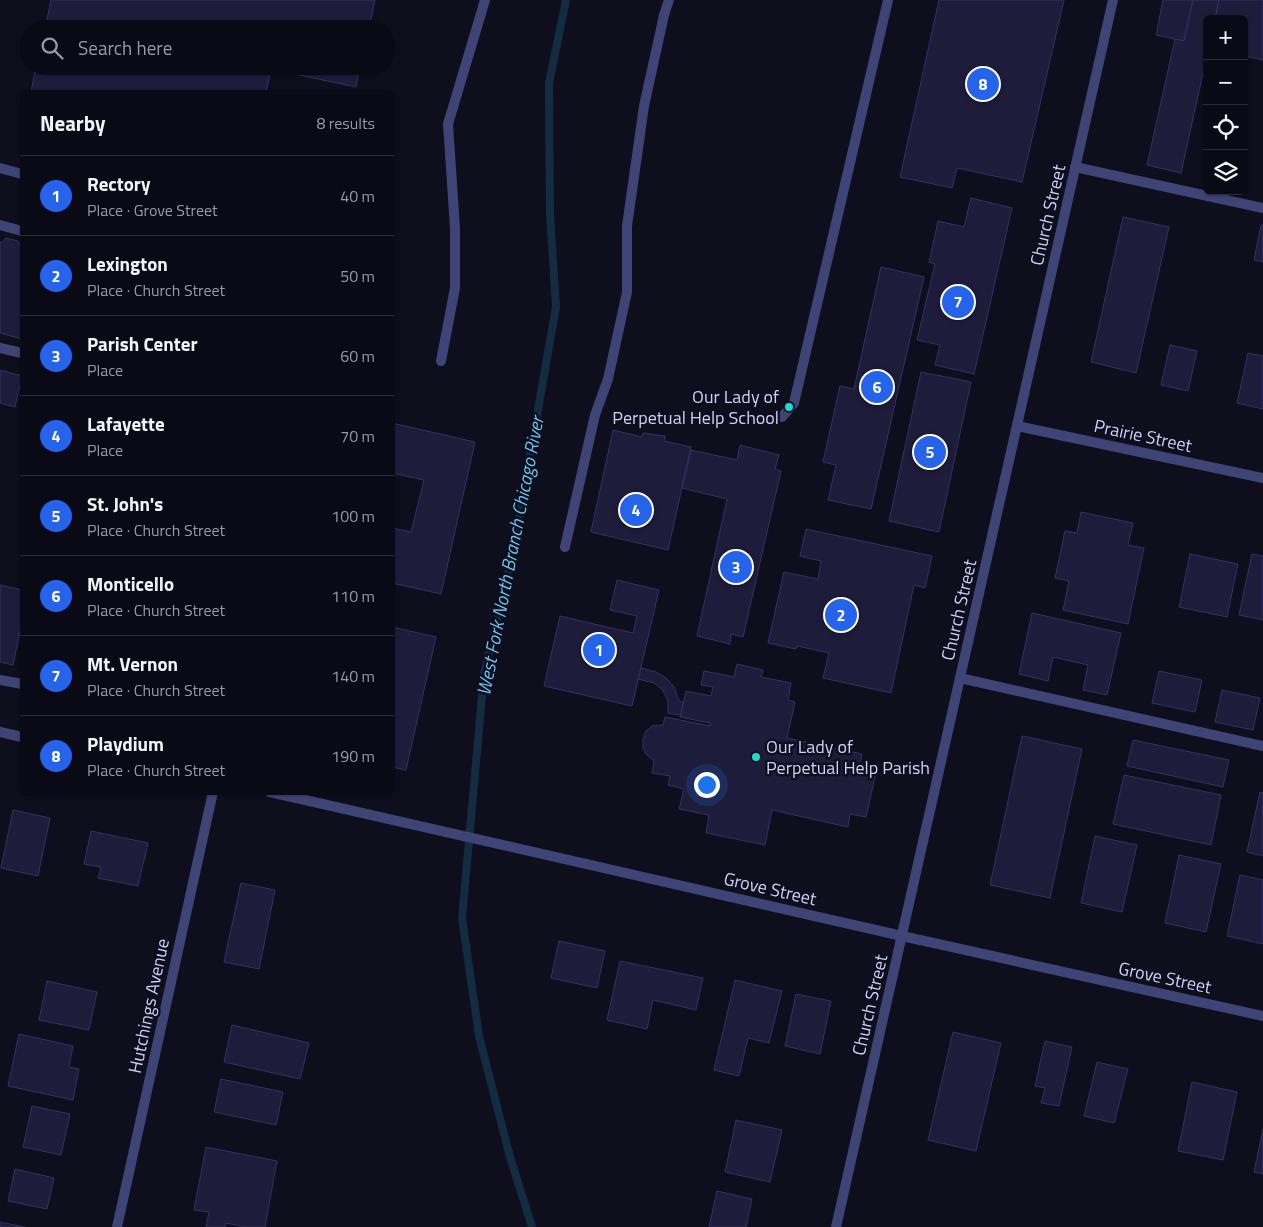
<!DOCTYPE html>
<meta charset="utf-8">
<style>
:root{--surface:#0a0a16;--page:#181823;--text:#f1f3f6;--muted:#999aa1;--line:#2a2b35;--accent:#2563eb}
body{margin:0;font-family:"Titillium Web",sans-serif;background:var(--page);color:var(--text)}
.controls{position:absolute;right:15px;top:15px;display:grid;overflow:hidden;border-radius:8px;box-shadow:0 1px 4px #0004}
.controls button{width:45px;height:45px;display:grid;place-items:center;padding:0;border:0;border-bottom:1px solid var(--line);background:var(--surface);color:var(--text);font:25px sans-serif}
.you{position:absolute;left:706px;top:784px;width:18px;height:18px;margin:-12px;border:4px solid #fff;border-radius:50%;background:#1a73e8;box-shadow:0 0 0 8px #1a73e833}
.badge{display:grid;place-items:center;width:32px;height:32px;border-radius:50%;background:var(--accent);color:#fff;font-size:16px;font-weight:700}
.pin{position:absolute;translate:-50% -50%;border:2px solid #fff;box-shadow:0 1px 5px #0006}
.list{margin:0;padding:0;list-style:none}
h2{display:flex;justify-content:space-between;align-items:center;height:65px;margin:0;padding:0 20px;font-size:21px}
h2 small{font-size:16px;font-weight:400;color:var(--muted)}
.list li{display:grid;grid-template-columns:32px 1fr auto;gap:15px;align-items:center;box-sizing:border-box;height:80px;padding:0 20px;border-top:1px solid var(--line)}
.list b{display:block;font-size:19px;white-space:nowrap}
.list p{margin:0;font-size:16px;white-space:nowrap;color:var(--muted)}
.list em{font-size:16px;font-style:normal;color:var(--muted)}
.icon{flex:none;width:28px;height:28px;fill:none;stroke:currentColor;stroke-width:2;stroke-linecap:round;stroke-linejoin:round}
.map{position:relative;flex:none;width:1263px;height:1227px;overflow:hidden}
.search{position:absolute;background:var(--surface);box-shadow:0 1px 4px #0004;left:20px;top:20px;width:375px;height:55px;display:flex;align-items:center;gap:12px;box-sizing:border-box;padding:0 18px;border-radius:28px;color:var(--muted);font-size:19px}
.panel{position:absolute;background:var(--surface);box-shadow:0 1px 4px #0004;left:20px;top:90px;width:375px;height:705px;border-radius:8px}
.map>svg:first-child{display:block}
.lines{fill:none;stroke-linecap:round;stroke-linejoin:round}
.stream{stroke:#132c41;stroke-width:8}
.building{fill:#1e1c3b;stroke:#343165}
.lane{stroke:#3e4476;stroke-width:10}
.street{stroke:#3e4476;stroke-width:10}
.poi-dot{fill:#1adbd2;stroke:#0e0e1d;stroke-width:2}
.labels{text-anchor:middle;stroke-width:5;stroke-linejoin:round;paint-order:stroke}
.street-label{font-size:18px;fill:#cfd0f9;stroke:#0e0e1d}
.poi-label{font-size:18px;fill:#cfd0f9;stroke:#0e0e1d;text-anchor:end}
.water-label{font-size:19px;font-style:italic;fill:#69c3ed;stroke:#0e0e1d}
</style>
<div class="map">
<svg width="1263" height="1227" viewBox="0 0 1263 1227">
<rect width="100%" height="100%" fill="#0e0e1d"/>
<g class="lines">
<polyline class="stream" points="532,1227 510,1157 479,1036 462,918 484,674 513,552 556,307 550,214 549,83 566,0"/>
</g>
<g class="building">
<polygon points="51,0 375,0 369,29 45,29"/>
<polygon points="939,0 1064,0 1022,182 957,168 952,188 900,177"/>
<polygon points="1163,0 1193,0 1184,41 1156,35"/>
<polygon points="1193,0 1219,0 1215,19 1207,19 1207,55 1181,173 1147,165 1175,39 1184,41"/>
<polygon points="1219,0 1263,0 1263,60 1244,56 1244,19 1215,19"/>
<polygon points="36,66 360,66 356,87 271,69 266,92 31,92"/>
<polygon points="971,198 1012,208 974,374 935,365 940,345 917,340 935,264 929,262 938,221 964,227"/>
<polygon points="1123,217 1169,227 1136,373 1091,362"/>
<polygon points="1261,225 1263,225 1263,262 1254,260"/>
<polygon points="6,238 18,241 22,250 22,339 0,333 0,242 2,243"/>
<polygon points="881,267 924,277 871,509 828,500 836,465 823,462 840,386 854,389"/>
<polygon points="1170,345 1197,351 1188,391 1161,385"/>
<polygon points="1248,353 1263,356 1263,409 1237,403"/>
<polygon points="0,370 22,376 15,407 0,403"/>
<polygon points="921,372 971,382 939,532 889,521"/>
<polygon points="392,423 475,442 441,594 392,583 392,528 411,532 424,480 392,473"/>
<polygon points="613,430 642,437 643,433 665,436 664,441 691,447 668,550 591,532"/>
<polygon points="740,445 779,455 775,469 781,471 743,637 731,634 730,644 697,636 727,499 682,488 691,450 737,460"/>
<polygon points="1081,512 1133,523 1128,545 1144,548 1128,624 1063,610 1069,581 1055,578 1065,531 1077,533"/>
<polygon points="806,529 932,556 925,588 914,585 891,693 823,678 829,653 797,646 796,649 768,643 784,572 818,579 821,561 800,556"/>
<polygon points="1190,554 1238,564 1227,617 1179,607"/>
<polygon points="1252,554 1263,556 1263,620 1239,615"/>
<polygon points="617,580 659,590 632,706 544,686 560,616 633,633 637,616 610,610"/>
<polygon points="0,585 22,590 22,622 13,665 0,662"/>
<polygon points="1032,613 1121,633 1107,695 1083,690 1088,665 1053,657 1048,681 1019,674"/>
<polygon points="392,627 436,637 406,770 392,767"/>
<polygon points="737,664 763,670 761,677 791,683 788,700 795,702 787,738 862,754 860,764 877,768 866,817 850,814 848,827 772,810 765,845 706,833 709,815 679,809 684,789 668,785 670,776 652,773 654,761 646,754 643,748 643,739 646,731 652,726 663,725 665,717 710,726 710,723 680,717 686,691 711,696 713,687 701,685 704,671 734,677"/>
<polygon points="641,668 656,672 666,678 674,687 679,701 683,702 681,715 668,713 668,701 662,689 654,683 638,679"/>
<polygon points="1159,671 1202,680 1195,712 1152,703"/>
<polygon points="1222,690 1260,698 1253,730 1215,722"/>
<polygon points="1022,736 1082,749 1050,898 990,885"/>
<polygon points="1133,740 1229,760 1223,787 1127,766"/>
<polygon points="1124,775 1221,795 1211,845 1113,824"/>
<polygon points="1260,792 1263,793 1263,856 1247,852"/>
<polygon points="13,810 50,818 38,876 1,868"/>
<polygon points="91,831 148,843 138,886 98,878 101,867 84,864"/>
<polygon points="1095,836 1137,845 1122,912 1081,903"/>
<polygon points="1179,855 1221,864 1206,932 1165,923"/>
<polygon points="1240,875 1263,880 1263,944 1227,936"/>
<polygon points="241,883 275,890 259,969 224,962"/>
<polygon points="559,941 605,951 597,988 551,978"/>
<polygon points="620,961 703,978 696,1010 653,1000 647,1029 607,1020"/>
<polygon points="735,980 782,991 769,1043 748,1038 739,1076 714,1070"/>
<polygon points="47,981 97,992 89,1030 39,1020"/>
<polygon points="796,994 831,1001 820,1054 785,1046"/>
<polygon points="232,1025 309,1043 300,1079 224,1062"/>
<polygon points="953,1032 1001,1043 976,1151 928,1140"/>
<polygon points="19,1034 73,1046 69,1067 79,1069 73,1100 8,1086"/>
<polygon points="1045,1041 1072,1047 1059,1106 1041,1103 1045,1088 1035,1086"/>
<polygon points="1097,1062 1128,1069 1114,1123 1084,1116"/>
<polygon points="221,1079 283,1092 276,1125 214,1112"/>
<polygon points="1192,1082 1237,1092 1223,1160 1178,1151"/>
<polygon points="32,1106 70,1114 61,1155 23,1147"/>
<polygon points="736,1120 782,1130 770,1182 725,1172"/>
<polygon points="1263,1129 1263,1174 1254,1172"/>
<polygon points="206,1147 277,1161 265,1227 246,1227 226,1223 225,1227 206,1227 209,1212 194,1210"/>
<polygon points="15,1169 54,1178 47,1209 8,1201"/>
<polygon points="717,1191 752,1199 746,1227 709,1227"/>
<polygon points="0,1222 25,1227 0,1227"/>
</g>
<g class="lines">
<g class="lane">
<polyline points="1075,167 1263,208"/>
<polyline points="0,168 22,174"/>
<polyline points="0,225 22,231"/>
<polyline points="0,348 22,353"/>
<polyline points="441,361 455,288 455,228 448,124 485,0"/>
<polyline points="782,417 794,403 888,0"/>
<polyline points="565,547 595,415 608,379 627,292 627,226 644,106 664,15 669,0"/>
<polyline points="960,678 1263,746"/>
<polyline points="0,680 22,684"/>
</g>
<g class="street">
<polyline points="1017,426 1263,478"/>
<polyline points="0,732 22,737"/>
<polyline points="270,792 902,936 1263,1016"/>
<polyline points="117,1227 213,792"/>
<polyline points="836,1227 1113,0"/>
</g>
</g>
<g class="poi-dot">
<circle cx="789" cy="407" r="5"/>
<circle cx="756" cy="757" r="5"/>
</g>
<g class="labels">
<g class="street-label">
<text transform="translate(1048 215) rotate(-77)" y="6">Church Street</text>
<text transform="translate(1143 436) rotate(12)" y="6">Prairie Street</text>
<text transform="translate(959 610) rotate(-77)" y="6">Church Street</text>
<text transform="translate(770 889) rotate(13)" y="6">Grove Street</text>
<text transform="translate(1165 978) rotate(12)" y="6">Grove Street</text>
<text transform="translate(870 1005) rotate(-77)" y="6">Church Street</text>
<text transform="translate(149 1006) rotate(-78)" y="6">Hutchings Avenue</text>
</g>
<g class="poi-label">
<text x="779" y="403">Our Lady of<tspan x="779" dy="21">Perpetual Help School</tspan></text>
<text x="766" y="753" text-anchor="start">Our Lady of<tspan x="766" dy="21">Perpetual Help Parish</tspan></text>
</g>
<g class="water-label">
<text transform="translate(510 556) rotate(-79)" y="7">West Fork North Branch Chicago River</text>
</g>
</g>
</svg>
<div class="controls">
<button>+</button>
<button>−</button>
<button><svg class="icon" aria-label="locate" viewBox="0 0 24 24"><circle cx="12" cy="12" r="6"/><path d="M12 2v4M12 18v4M2 12h4M18 12h4"/></svg></button>
<button><svg class="icon" aria-label="layers" viewBox="0 0 24 24"><path d="M12 4l9 5-9 5-9-5zM3 14l9 5 9-5"/></svg></button>
</div>
<div class="you"></div>
<div class="pin badge" style="left:599px;top:650px">1</div>
<div class="pin badge" style="left:841px;top:615px">2</div>
<div class="pin badge" style="left:736px;top:567px">3</div>
<div class="pin badge" style="left:636px;top:510px">4</div>
<div class="pin badge" style="left:930px;top:452px">5</div>
<div class="pin badge" style="left:877px;top:387px">6</div>
<div class="pin badge" style="left:958px;top:302px">7</div>
<div class="pin badge" style="left:983px;top:84px">8</div>
<div class="search"><svg class="icon" aria-label="search" viewBox="0 0 24 24"><circle cx="10" cy="10" r="6"/><path d="M15 15l6 6"/></svg>Search here</div>
<section class="panel">
<h2>Nearby<small>8 results</small></h2>
<ul class="list">
<li><span class="badge">1</span><div><b>Rectory</b><p>Place · Grove Street</p></div><em>40 m</em></li>
<li><span class="badge">2</span><div><b>Lexington</b><p>Place · Church Street</p></div><em>50 m</em></li>
<li><span class="badge">3</span><div><b>Parish Center</b><p>Place</p></div><em>60 m</em></li>
<li><span class="badge">4</span><div><b>Lafayette</b><p>Place</p></div><em>70 m</em></li>
<li><span class="badge">5</span><div><b>St. John's</b><p>Place · Church Street</p></div><em>100 m</em></li>
<li><span class="badge">6</span><div><b>Monticello</b><p>Place · Church Street</p></div><em>110 m</em></li>
<li><span class="badge">7</span><div><b>Mt. Vernon</b><p>Place · Church Street</p></div><em>140 m</em></li>
<li><span class="badge">8</span><div><b>Playdium</b><p>Place · Church Street</p></div><em>190 m</em></li>
</ul>
</section>
</div>
